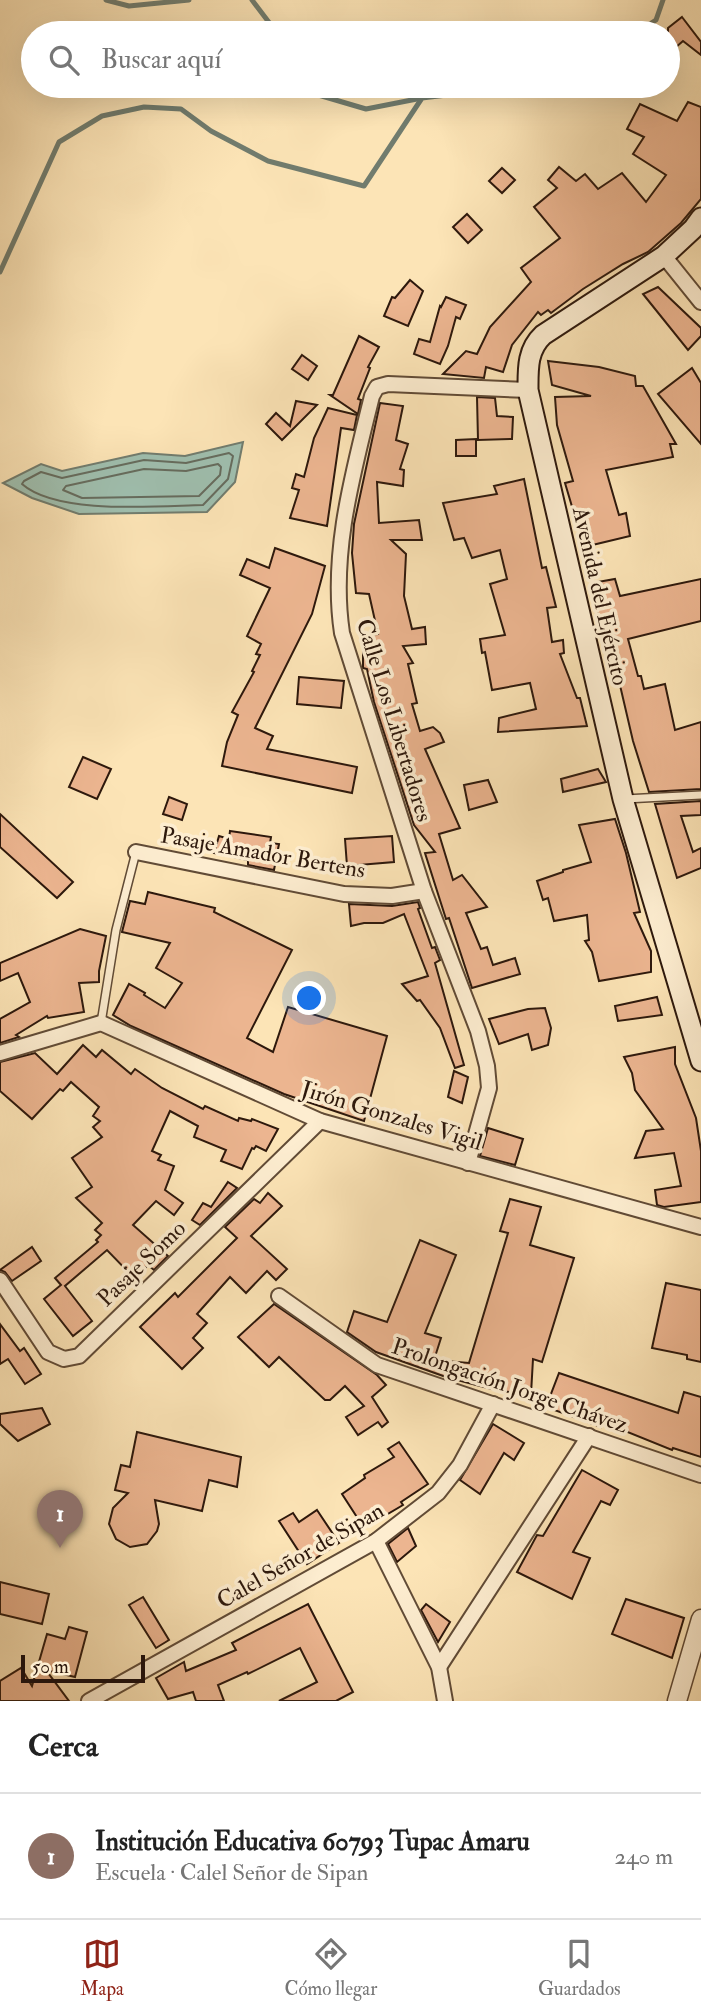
<!DOCTYPE html>
<html lang="es">
<meta charset="utf-8">
<style>
:root{--surface:#fff;--page:#f2f2f2;--text:#222;--muted:#767676;--line:#e0e0e0;--accent:#8f2418}
body{margin:0;font-family:"IM FELL Double Pica",serif;background:var(--page);color:var(--text)}
.scale{position:absolute;left:21px;bottom:18px;width:124px;box-sizing:border-box;padding-left:7px;border:4px solid #2d180c;border-top:0;font-size:19px;line-height:24px;white-space:nowrap;color:#2d180c;-webkit-text-stroke:5px #fdedd0;paint-order:stroke}
.you{position:absolute;left:310px;top:999px;width:24px;height:24px;margin:-18px;border:5px solid #fff;border-radius:50%;background:#1a73e8;box-shadow:0 0 0 10px #1a73e833}
.badge{display:grid;place-items:center;width:46px;height:46px;border-radius:50%;background:var(--accent);color:#fff;font-size:23px;font-weight:700}
.pin{position:absolute;translate:-50% -58px;filter:drop-shadow(0 2px 4px #0008)}
.pin::after{content:'';position:absolute;top:37px;width:24px;height:21px;background:inherit;clip-path:polygon(0 0,100% 0,50% 100%)}
.list{margin:0;padding:0;list-style:none}
h2{display:flex;justify-content:space-between;align-items:center;height:91px;margin:0;padding:0 28px;font-size:30px}
h2 small{font-size:23px;font-weight:400;color:var(--muted)}
.list li{display:grid;grid-template-columns:46px 1fr auto;gap:21px;align-items:center;box-sizing:border-box;height:126px;padding:0 28px;border-top:2px solid var(--line)}
.list b{display:block;font-size:26px;white-space:nowrap}
.list p{margin:0;font-size:23px;white-space:nowrap;color:var(--muted)}
.list em{font-size:23px;font-style:normal;color:var(--muted)}
.icon{flex:none;width:38px;height:38px;fill:none;stroke:currentColor;stroke-width:2;stroke-linecap:round;stroke-linejoin:round}
.map{position:relative;flex:none;width:701px;height:1701px;overflow:hidden}
.search{position:absolute;background:var(--surface);box-shadow:0 7px 28px #0002;left:21px;right:21px;top:21px;height:77px;display:flex;align-items:center;gap:18px;box-sizing:border-box;padding:0 24px;border-radius:38px;color:var(--muted);font-size:26px}
.sheet{height:217px;background:var(--surface)}
nav{display:flex;justify-content:space-around;align-items:center;box-sizing:border-box;height:98px;border-top:2px solid var(--line);background:var(--surface);font-size:19px;color:var(--muted)}
nav a{display:grid;justify-items:center;gap:4px}
nav .on{color:var(--accent)}
.map>svg:first-child{display:block}
.water{fill:#9fbfaf;stroke:#717c6e;stroke-width:2}
.lines{fill:none;stroke-linecap:round;stroke-linejoin:round}
.shore{stroke:#666c5e;stroke-width:2}
.stream{stroke:#717c6e;stroke-width:5}
.building{fill:#ecb590;stroke:#2d180c;stroke-width:2}
.service-casing{stroke:#614b36;stroke-width:10}
.minor-casing{stroke:#614b36;stroke-width:18}
.tertiary-casing{stroke:#614b36;stroke-width:21}
.secondary-casing{stroke:#2d180c;stroke-width:23}
.service{stroke:#fdedd0;stroke-width:7}
.minor{stroke:#fdedd0;stroke-width:14}
.tertiary{stroke:#fdedd0;stroke-width:18}
.secondary{stroke:#fdedd0;stroke-width:19}
.labels{text-anchor:middle;stroke-width:7;stroke-linejoin:round;paint-order:stroke}
.street-label{font-size:23px;fill:#2d180c;stroke:#fdedd0}
</style>
<div class="map">
<svg width="701" height="1701" viewBox="0 0 701 1701">
<rect width="100%" height="100%" fill="#fce4b6"/>
<filter id="stains"><feTurbulence type="fractalNoise" baseFrequency=".00286" numOctaves="4"/><feColorMatrix values="0 0 0 0 .2 0 0 0 0 .09 0 0 0 0 .02 0 0 0 .5 -.17"/></filter>
<radialGradient id="worn" r=".72"><stop offset=".6" stop-color="#630" stop-opacity="0"/><stop offset="1" stop-color="#630" stop-opacity=".3"/></radialGradient>
<polygon class="water" points="243,442 235,482 207,512 79,514 32,498 3,483 41,464 62,471 143,453 185,456"/>
<g class="lines">
<g class="shore">
<path d="M229 453 233 456 228 479 203 505C157 506 57 515 22 484L24 481 41 472 62 478 144 460 186 463Z"/>
<polygon points="218,464 221,467 220,475 199,496 82,498 63,490 66,486 144,469 186,471"/>
</g>
<g class="stream">
<polyline points="106,0 129,6 189,0"/>
<polyline points="252,0 277,33"/>
<polyline points="636,33 656,20 663,0"/>
<polyline points="310,86 315,94 366,109 422,98"/>
<polyline points="0,272 59,142 102,116 144,107 181,109 211,131 268,161 364,186 422,98 523,86"/>
</g>
</g>
<g class="building">
<polygon points="682,17 701,42 701,55 683,41 668,54 668,28"/>
<polygon points="688,102 701,107 701,199 681,223 648,252 623,264 583,289 551,313 548,310 541,315 538,312 512,345 503,372 486,367 484,378 443,374 466,351 477,354 490,327 531,282 521,268 560,238 534,207 557,188 548,180 559,167 576,181 585,174 598,189 622,173 646,202 666,175 633,154 644,137 627,129 640,104 677,121"/>
<polygon points="502,168 515,180 502,193 489,181"/>
<polygon points="467,214 482,230 468,243 453,227"/>
<polygon points="410,280 423,291 408,326 384,316 392,297 395,298"/>
<polygon points="658,287 701,328 701,336 688,350 643,294"/>
<polygon points="446,297 466,305 460,319 456,317 448,346 440,364 414,354 419,339 430,342 440,306 441,307"/>
<polygon points="359,336 379,347 368,367 370,368 358,399 361,400 358,414 330,395 333,395"/>
<polygon points="302,355 317,366 308,380 292,369"/>
<polygon points="548,361 599,367 635,376 636,386 643,386 676,444 670,444 673,457 606,470 619,515 626,513 630,536 584,547 565,483 573,481 557,425 555,397 591,396 552,385"/>
<polygon points="692,368 701,383 701,444 658,394"/>
<polygon points="477,397 495,398 497,416 513,417 512,439 478,440"/>
<polygon points="296,401 317,405 282,440 266,424 276,413 290,426"/>
<polygon points="380,403 403,406 396,440 408,444 400,469 404,470 403,486 377,482 379,523 419,520 422,540 391,540 406,554 404,596 412,629 425,627 426,644 403,646 413,663 408,664 417,703 412,704 420,731 433,727 440,733 444,742 425,749 460,828 439,834 453,880 462,875 487,907 466,913 481,949 487,947 493,965 515,958 520,974 472,988 449,918 446,919 425,853 435,852 414,825 374,702 367,669 363,668 363,637 378,634 369,594 356,593 352,553 354,524"/>
<polygon points="328,408 357,415 354,430 341,428 327,526 290,518 299,490 292,488 296,474 304,477 314,438"/>
<polygon points="476,439 476,456 456,456 456,440"/>
<polygon points="524,479 542,568 546,567 556,607 547,608 552,642 563,640 564,653 560,654 577,698 580,698 587,726 498,732 499,718 536,709 530,683 492,690 485,652 482,653 480,639 505,635 490,584 507,579 500,550 472,558 464,538 454,540 443,503 497,494 494,486"/>
<polygon points="275,548 325,566 312,614 255,728 273,736 267,749 357,767 352,793 222,766 227,742 238,715 232,712 254,672 252,671 260,655 256,654 261,644 247,636 270,588 240,575 247,559 269,568"/>
<polygon points="615,579 620,596 701,579 701,621 628,639 638,676 641,676 644,689 665,684 675,730 701,722 701,789 649,792 633,741 619,681 607,643 603,644 592,583"/>
<polygon points="299,677 344,681 341,708 297,704"/>
<polygon points="83,757 111,769 97,799 69,787"/>
<polygon points="598,769 606,782 563,792 561,779"/>
<polygon points="488,780 497,802 469,810 464,785"/>
<polygon points="169,797 187,804 182,820 163,814"/>
<polygon points="701,801 701,815 681,816 693,852 701,848 701,868 677,878 655,804"/>
<polygon points="0,814 73,882 57,898 0,847"/>
<polygon points="615,819 626,853 640,912 634,913 651,951 651,972 599,981 592,952 585,941 589,940 587,915 554,921 548,898 543,900 537,881 563,872 563,870 591,862 579,825"/>
<polygon points="230,831 271,837 270,843 279,844 274,870 248,865 248,860 214,853 219,836 229,839"/>
<polygon points="392,836 394,862 347,866 345,839"/>
<polygon points="148,892 215,908 214,912 292,950 247,1038 273,1052 288,1007 387,1036 364,1121 284,1094 131,1026 113,1015 129,984 145,993 144,995 165,1008 182,983 156,968 170,943 122,932 130,901 145,904"/>
<polygon points="418,902 420,908 418,909 432,948 435,947 440,960 435,963 464,1065 455,1068 440,1028 420,1000 417,1001 402,984 428,976 404,914 383,923 364,923 351,926 349,904 392,906"/>
<polygon points="80,929 106,936 99,971 99,982 79,983 84,1012 48,1018 47,1016 16,1035 19,1037 0,1043 0,1019 30,1002 18,973 0,981 0,963"/>
<polygon points="657,997 662,1015 618,1021 615,1006"/>
<polygon points="545,1008 551,1028 548,1045 532,1050 528,1034 499,1044 489,1019 528,1009"/>
<polygon points="83,1045 96,1057 102,1050 131,1074 135,1069 162,1088 203,1109 205,1106 238,1121 239,1118 251,1121 252,1119 278,1129 266,1151 256,1146 254,1149 252,1148 242,1169 221,1161 226,1150 194,1137 198,1126 170,1111 152,1151 161,1155 158,1160 174,1166 165,1190 183,1203 174,1215 156,1201 133,1225 168,1256 154,1270 148,1265 135,1279 107,1250 65,1286 92,1321 73,1336 44,1299 61,1285 55,1278 98,1242 96,1240 101,1235 95,1230 102,1223 76,1198 92,1187 72,1158 102,1137 93,1127 100,1121 93,1116 99,1107 71,1082 63,1091 60,1089 32,1119 0,1091 0,1062 35,1053 57,1074"/>
<polygon points="675,1047 675,1064 696,1118 701,1151 701,1202 664,1207 657,1205 655,1190 681,1186 674,1153 635,1158 646,1131 663,1129 635,1090 632,1073 624,1057"/>
<polygon points="454,1071 468,1077 462,1103 448,1097"/>
<polygon points="488,1128 523,1139 515,1165 480,1156"/>
<polygon points="228,1182 237,1188 200,1225 192,1220 203,1203 211,1207"/>
<polygon points="268,1193 282,1206 251,1236 287,1269 276,1280 267,1271 246,1293 230,1277 197,1314 207,1323 193,1338 203,1348 182,1369 140,1327 175,1293 178,1297 237,1238 225,1227 254,1199 260,1203"/>
<polygon points="510,1199 541,1207 530,1245 574,1258 542,1362 533,1359 531,1394 499,1391 446,1377 376,1352 347,1332 354,1311 387,1322 420,1240 456,1255 425,1333 441,1338 434,1360 469,1363 508,1233 500,1231"/>
<polygon points="32,1247 41,1261 12,1281 5,1272 0,1270"/>
<polygon points="666,1283 701,1290 701,1362 687,1359 687,1355 652,1348"/>
<polygon points="274,1304 377,1375 386,1385 372,1397 388,1422 382,1427 378,1422 358,1435 346,1417 364,1406 345,1386 330,1400 325,1400 279,1357 269,1367 238,1337"/>
<polygon points="0,1324 20,1351 24,1348 41,1374 25,1384 8,1359 0,1364"/>
<polygon points="559,1373 678,1413 684,1392 701,1397 701,1457 673,1448 672,1450 603,1422 601,1427 546,1407"/>
<polygon points="42,1408 50,1424 18,1441 0,1424 0,1414"/>
<polygon points="493,1424 524,1443 514,1460 504,1453 480,1494 460,1480"/>
<polygon points="137,1432 241,1457 237,1487 209,1480 202,1511 155,1500 159,1524 157,1531 147,1544 130,1547 116,1539 109,1524 113,1508 128,1493 115,1490 121,1465 130,1467"/>
<polygon points="399,1442 428,1484 401,1502 403,1505 364,1528 342,1494 365,1478 364,1475 394,1457 388,1449"/>
<polygon points="582,1470 618,1490 610,1505 601,1501 573,1552 590,1558 572,1599 517,1572 537,1535 543,1536"/>
<polygon points="317,1510 339,1543 307,1564 279,1521 293,1513 299,1522"/>
<polygon points="408,1528 416,1546 397,1562 388,1544"/>
<polygon points="0,1582 49,1594 42,1624 0,1614"/>
<polygon points="143,1597 169,1640 156,1648 129,1605"/>
<polygon points="626,1599 684,1618 672,1658 612,1634"/>
<polygon points="308,1604 353,1692 336,1701 279,1701 317,1682 300,1648 248,1674 247,1672 218,1685 224,1701 196,1701 193,1692 168,1699 156,1678 184,1662 186,1671 236,1650 232,1643"/>
<polygon points="426,1604 450,1622 438,1642 421,1610"/>
<polygon points="69,1627 87,1632 75,1677 46,1670 69,1701 0,1701 0,1681 21,1668 32,1686 47,1634 65,1639"/>
</g>
<g class="lines">
<g class="service-casing">
<g id="service">
<polyline points="625,799 701,795"/>
<polyline points="101,1023 116,930 136,852"/>
</g>
</g>
<g class="minor-casing">
<g id="minor">
<polyline points="664,256 701,302"/>
<polyline points="136,852 344,894 392,896 424,891"/>
<polyline points="0,1053 101,1023 320,1121 701,1227"/>
<path d="M468 1163 489 1088 487 1066 478 1031 424 891 342 633C330 554 353 473 372 396L377 387 388 384 528 390"/>
<polyline points="0,1280 48,1352 64,1359 79,1356 320,1121"/>
<polyline points="279,1296 377,1365 701,1475"/>
<polyline points="376,1541 439,1667 445,1701"/>
<polyline points="439,1667 589,1436"/>
<polyline points="89,1701 376,1541 438,1493 460,1465 493,1404"/>
</g>
</g>
<g class="tertiary-casing">
<polyline id="tertiary" points="677,1701 701,1619"/>
</g>
<g class="secondary-casing">
<path id="secondary" d="M701 218 693 229 664 256 543 335C527 350 528 369 528 390L623 799 701 1061"/>
</g>
<use href="#service" class="service"/>
<use href="#minor" class="minor"/>
<use href="#tertiary" class="tertiary"/>
<use href="#secondary" class="secondary"/>
</g>
<g class="labels">
<g class="street-label">
<text transform="translate(601 596) rotate(77)" y="8">Avenida del Ejército</text>
<text transform="translate(395 720) rotate(73)" y="8">Calle Los Libertadores</text>
<text transform="translate(263 852) rotate(10)" y="8">Pasaje Amador Bertens</text>
<text transform="translate(392 1115) rotate(17)" y="8">Jirón Gonzales Vigil</text>
<text transform="translate(141 1263) rotate(-44)" y="8">Pasaje Somo</text>
<text transform="translate(510 1385) rotate(19)" y="8">Prolongación Jorge Chávez</text>
<text transform="translate(300 1555) rotate(-30)" y="8">Calel Señor de Sipan</text>
</g>
</g>
<rect width="100%" height="100%" filter="url(#stains)"/>
<rect width="100%" height="100%" fill="url(#worn)"/>
</svg>
<div class="scale">50 m</div>
<div class="you"></div>
<div class="pin badge" style="left:60px;top:1548px;background:#8d6e63">1</div>
<div class="search"><svg class="icon" aria-label="search" viewBox="0 0 24 24"><circle cx="10" cy="10" r="6"/><path d="M15 15l6 6"/></svg>Buscar aquí</div>
</div>
<section class="sheet">
<h2>Cerca<small></small></h2>
<ul class="list">
<li><span class="badge" style="background:#8d6e63">1</span><div><b>Institución Educativa 60793 Tupac Amaru</b><p>Escuela · Calel Señor de Sipan</p></div><em>240 m</em></li>
</ul>
</section>
<nav>
<a class="on"><svg class="icon" aria-label="map" viewBox="0 0 24 24"><path d="M3 6l6-2 6 2 6-2v14l-6 2-6-2-6 2zM9 4v14M15 6v14"/></svg>Mapa</a>
<a><svg class="icon" aria-label="directions" viewBox="0 0 24 24"><path d="M12 3l9 9-9 9-9-9zM9 14v-3h6M13 9l2 2-2 2"/></svg>Cómo llegar</a>
<a><svg class="icon" aria-label="saved" viewBox="0 0 24 24"><path d="M7 4h10v16l-5-4-5 4z"/></svg>Guardados</a>
</nav>
